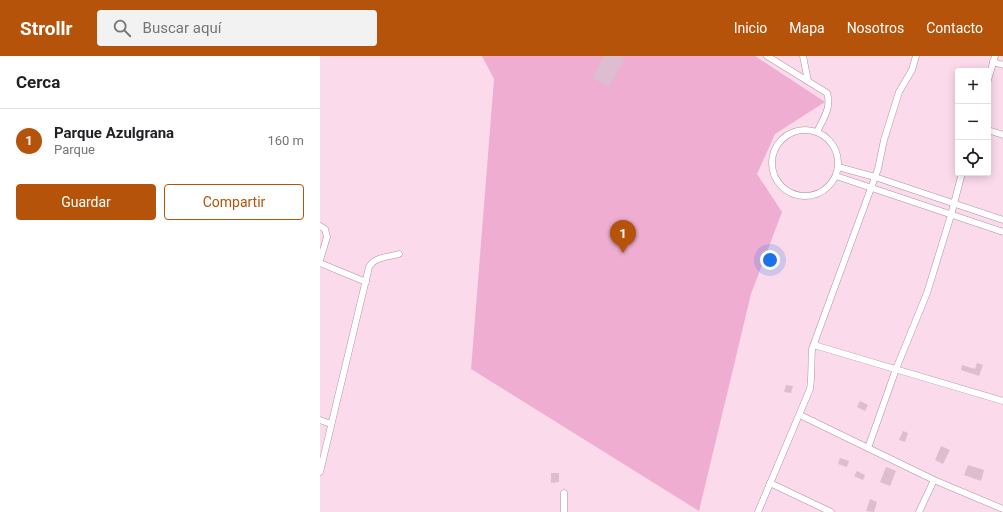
<!DOCTYPE html>
<html lang="es">
<meta charset="utf-8">
<style>
:root{--surface:#fff;--page:#f2f2f2;--text:#202124;--muted:#757577;--line:#e0e0e0;--accent:#b45309}
body{margin:0;font-family:Roboto,sans-serif;background:var(--page);color:var(--text)}
.controls{position:absolute;right:12px;top:12px;display:grid;overflow:hidden;border-radius:4px;box-shadow:0 2px 10px #0003}
.controls button{width:36px;height:36px;display:grid;place-items:center;padding:0;border:0;border-bottom:1px solid var(--line);background:var(--surface);color:var(--text);font:20px sans-serif}
.you{position:absolute;left:450px;top:204px;width:14px;height:14px;margin:-10px;border:3px solid #fff;border-radius:50%;background:#1a73e8;box-shadow:0 0 0 6px #1a73e833}
.badge{display:grid;place-items:center;width:26px;height:26px;border-radius:50%;background:var(--accent);color:#fff;font-size:13px;font-weight:700}
.pin{position:absolute;translate:-50% -33px;filter:drop-shadow(0 1px 2px #0008)}
.pin::after{content:'';position:absolute;top:21px;width:14px;height:12px;background:inherit;clip-path:polygon(0 0,100% 0,50% 100%)}
.list{margin:0;padding:0;list-style:none}
h2{display:flex;justify-content:space-between;align-items:center;height:52px;margin:0;padding:0 16px;font-size:17px}
h2 small{font-size:13px;font-weight:400;color:var(--muted)}
.list li{display:grid;grid-template-columns:26px 1fr auto;gap:12px;align-items:center;box-sizing:border-box;height:64px;padding:0 16px;border-top:1px solid var(--line)}
.list b{display:block;font-size:15px;white-space:nowrap}
.list p{margin:0;font-size:13px;white-space:nowrap;color:var(--muted)}
.list em{font-size:13px;font-style:normal;color:var(--muted)}
.actions{display:flex;gap:8px;padding:12px 16px}
.actions a{flex:1;padding:9px 0;border:1px solid var(--accent);border-radius:4px;text-align:center;font-size:14px;color:var(--accent)}
.actions .main{background:var(--accent);color:#fff}
.icon{flex:none;width:22px;height:22px;fill:none;stroke:currentColor;stroke-width:2;stroke-linecap:round;stroke-linejoin:round}
.map{position:relative;flex:none;width:683px;height:456px;overflow:hidden}
header{display:flex;align-items:center;gap:24px;box-sizing:border-box;height:56px;padding:0 20px;background:var(--accent);color:#fff}
header strong{font-size:19px}
nav{display:flex;gap:22px;margin-inline-start:auto;font-size:14px}
.search{width:280px;height:36px;background:var(--page);display:flex;align-items:center;gap:10px;box-sizing:border-box;padding:0 14px;border-radius:4px;color:var(--muted);font-size:15px}
main{display:flex}
aside{flex:1;background:var(--surface)}
.map>svg:first-child{display:block}
.park{fill:#efadd2}
.building{fill:#ddbdcf}
.lines{fill:none;stroke-linecap:round;stroke-linejoin:round}
.minor-casing{stroke:#af91a2;stroke-width:7}
.minor{stroke:#fff;stroke-width:6}
</style>
<header>
<strong>Strollr</strong>
<div class="search"><svg class="icon" aria-label="search" viewBox="0 0 24 24"><circle cx="10" cy="10" r="6"/><path d="M15 15l6 6"/></svg>Buscar aquí</div>
<nav><a>Inicio</a><a>Mapa</a><a>Nosotros</a><a>Contacto</a></nav>
</header>
<main>
<aside>
<h2>Cerca<small></small></h2>
<ul class="list">
<li><span class="badge">1</span><div><b>Parque Azulgrana</b><p>Parque</p></div><em>160 m</em></li>
</ul>
<div class="actions"><a class="main">Guardar</a><a>Compartir</a></div>
</aside>
<div class="map">
<svg width="683" height="456" viewBox="0 0 683 456">
<rect width="100%" height="100%" fill="#fbdaec"/>
<polygon class="park" points="162,0 435,0 505,46 455,78 437,118 462,156 431,238 379,455 151,313 174,23"/>
<g class="building">
<polygon points="284,0 302,0 305,2 289,31 272,22"/>
<polygon points="657,307 663,309 659,320 641,314 642,309 655,313"/>
<polygon points="466,329 473,330 471,337 464,336"/>
<polygon points="540,345 548,349 545,355 537,351"/>
<polygon points="583,375 588,377 585,386 579,384"/>
<polygon points="621,390 630,394 623,408 615,404"/>
<polygon points="520,402 529,405 527,411 518,408"/>
<polygon points="648,409 664,414 661,425 644,419"/>
<polygon points="566,411 576,415 570,430 560,426"/>
<polygon points="537,415 545,419 543,424 534,420"/>
<polygon points="231,417 239,417 239,426 231,427"/>
<polygon points="550,443 557,446 554,456 546,455"/>
</g>
<g class="lines">
<g class="minor-casing">
<g id="minor">
<path d="M447 0 507 37C512 51 503 63 497 76"/>
<polyline points="483,0 488,25"/>
<polyline points="673,6 683,9"/>
<polyline points="668,24 675,0"/>
<polyline points="668,74 683,79"/>
<circle cx="485" cy="107" r="33"/>
<polyline points="518,111 555,121 683,164"/>
<polyline points="516,120 683,176"/>
<polyline points="0,170 5,173 7,181 0,204"/>
<polyline points="0,207 46,226"/>
<polyline points="494,289 683,345"/>
<polyline points="480,359 614,424 683,453"/>
<polyline points="0,364 11,368"/>
<polyline points="548,392 576,313 607,237 631,159 642,117"/>
<path d="M0 416 49 211C54 201 69 201 79 198"/>
<polyline points="450,427 511,456"/>
<polyline points="244,456 244,437"/>
<path d="M438 456 490 333C492 320 491 307 492 293L558 113 564 84 579 36 592 14 596 0"/>
<polyline points="599,456 614,424"/>
</g>
</g>
<use href="#minor" class="minor"/>
</g>
</svg>
<div class="controls">
<button>+</button>
<button>−</button>
<button><svg class="icon" aria-label="locate" viewBox="0 0 24 24"><circle cx="12" cy="12" r="6"/><path d="M12 2v4M12 18v4M2 12h4M18 12h4"/></svg></button>
</div>
<div class="you"></div>
<div class="pin badge" style="left:303px;top:197px">1</div>
</div>
</main>
